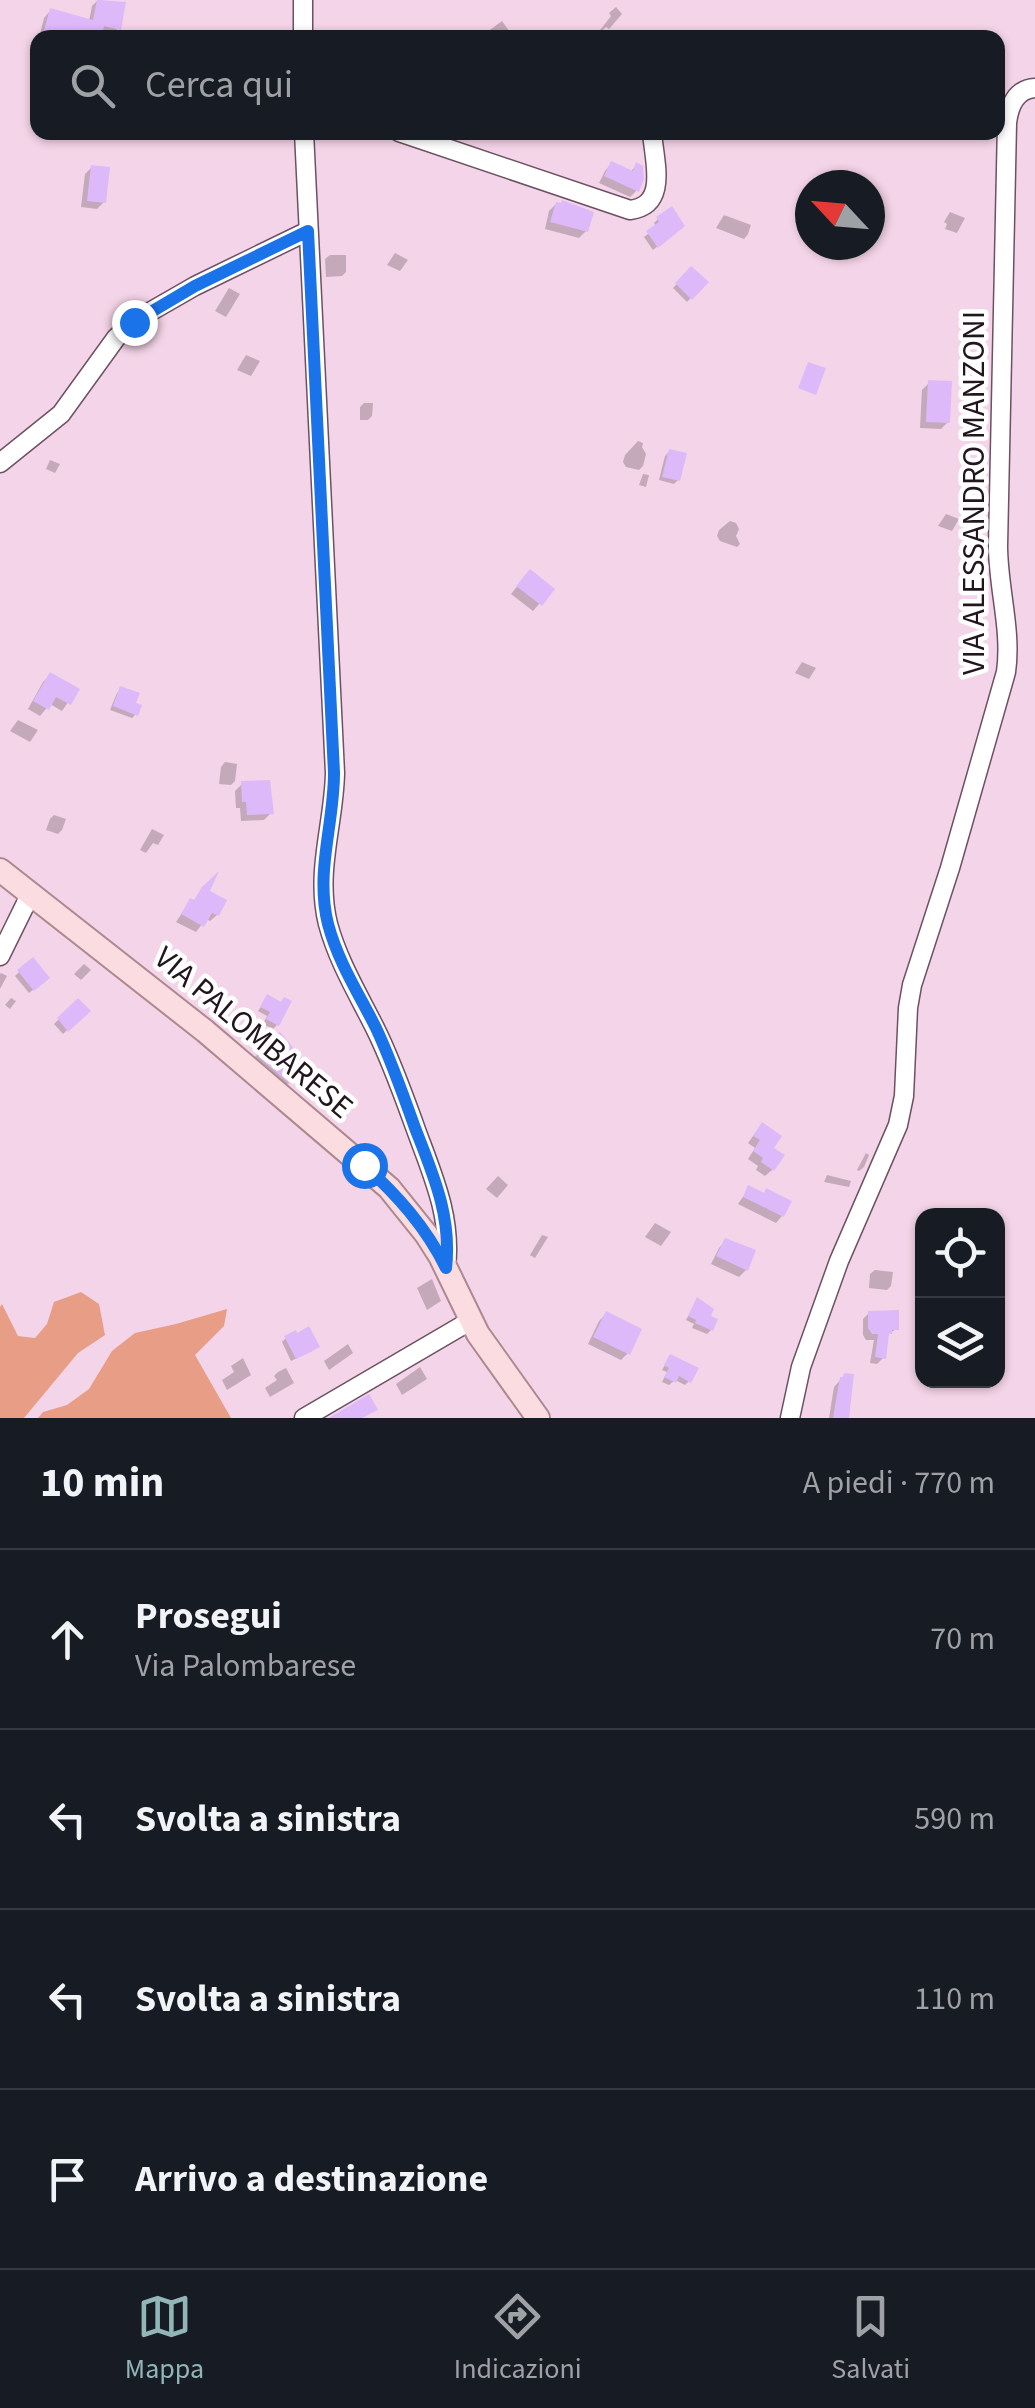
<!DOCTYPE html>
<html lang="it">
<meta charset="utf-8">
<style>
:root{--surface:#171b24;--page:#20242c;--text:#f1f3f6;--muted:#9ea1a6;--line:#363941;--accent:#92b6b7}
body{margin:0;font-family:"Source Sans 3",sans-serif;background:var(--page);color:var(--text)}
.controls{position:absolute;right:30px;bottom:30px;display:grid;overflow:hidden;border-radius:20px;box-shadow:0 2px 8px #0004}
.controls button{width:90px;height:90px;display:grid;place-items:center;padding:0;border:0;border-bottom:2px solid var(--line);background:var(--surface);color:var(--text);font:50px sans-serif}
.compass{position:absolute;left:795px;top:170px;width:90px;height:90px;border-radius:50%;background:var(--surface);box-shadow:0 2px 8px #0004;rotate:296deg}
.stop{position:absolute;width:30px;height:30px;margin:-22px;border:8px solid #1a73e8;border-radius:50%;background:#fff}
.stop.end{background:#1a73e8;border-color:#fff;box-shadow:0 2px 10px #0008}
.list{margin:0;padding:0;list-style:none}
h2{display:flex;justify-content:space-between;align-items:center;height:130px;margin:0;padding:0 40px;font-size:42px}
h2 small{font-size:32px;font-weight:400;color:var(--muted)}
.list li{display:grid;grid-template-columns:65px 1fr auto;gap:30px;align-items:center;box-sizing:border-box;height:180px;padding:0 40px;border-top:2px solid var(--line)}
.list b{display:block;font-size:38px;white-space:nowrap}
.list p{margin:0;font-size:32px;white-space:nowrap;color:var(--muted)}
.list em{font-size:32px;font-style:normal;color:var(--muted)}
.icon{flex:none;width:55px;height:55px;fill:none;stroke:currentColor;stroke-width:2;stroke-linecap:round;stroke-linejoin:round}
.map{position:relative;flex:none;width:1035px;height:1418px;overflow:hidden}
.search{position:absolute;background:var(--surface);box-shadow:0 2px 8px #0004;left:30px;right:30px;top:30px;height:110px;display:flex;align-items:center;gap:25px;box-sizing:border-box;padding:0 35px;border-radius:20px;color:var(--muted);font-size:38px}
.sheet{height:850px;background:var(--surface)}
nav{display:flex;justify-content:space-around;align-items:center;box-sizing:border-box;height:140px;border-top:2px solid var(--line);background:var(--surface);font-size:28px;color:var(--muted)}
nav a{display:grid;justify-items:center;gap:5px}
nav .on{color:var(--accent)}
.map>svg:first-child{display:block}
.green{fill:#e89e86}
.shadow{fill:#0003}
.building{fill:#deb9f9}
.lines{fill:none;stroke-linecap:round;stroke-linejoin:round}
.minor-casing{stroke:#6d5163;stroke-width:21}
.major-casing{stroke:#ad888e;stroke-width:26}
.minor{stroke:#fff;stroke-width:18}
.major{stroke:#fbdce0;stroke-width:22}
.route{stroke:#1a73e8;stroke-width:12}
.labels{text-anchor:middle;stroke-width:9;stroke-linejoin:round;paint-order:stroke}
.street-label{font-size:32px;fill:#22161e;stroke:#fff}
</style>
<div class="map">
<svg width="1035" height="1418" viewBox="0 0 1035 1418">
<rect width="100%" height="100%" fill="#f4d4e8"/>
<g class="green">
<polygon points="81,1292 99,1304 105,1335 78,1353 24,1418 0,1418 0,1307 2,1304 18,1336 35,1338 47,1324 54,1302"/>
<polygon points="227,1309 224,1326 195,1355 231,1418 38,1418 43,1412 67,1405 89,1389 112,1351 135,1333 176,1324"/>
</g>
<g class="shadow">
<polygon points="98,0 123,4 118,28 112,35 100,33 98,38 39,38 44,18 50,11 89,21 92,6"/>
<polygon points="616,7 622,14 609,29 606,27 594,38 611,16 609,13"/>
<polygon points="502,21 514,38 479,38"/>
<polygon points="611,164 630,172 637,165 637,190 630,197 599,183 605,171"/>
<polygon points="92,167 104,202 97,209 81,207 85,174"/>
<polygon points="556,204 586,231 579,238 545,229 549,211"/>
<polygon points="950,212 965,218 957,233 945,229 947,224 944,222"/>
<polygon points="724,215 751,225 748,234 744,239 716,228"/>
<polygon points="658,219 682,226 653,250 644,237 657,227 654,223"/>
<polygon points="395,253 408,260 400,271 387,265"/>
<polygon points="330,255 346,255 346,272 342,276 326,277 325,259"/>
<polygon points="691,269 705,283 687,302 673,288"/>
<polygon points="229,288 240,294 226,317 215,311"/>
<polygon points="246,355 260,361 251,376 237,370"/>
<polygon points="929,383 948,422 941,429 920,428 922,390"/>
<polygon points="364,403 373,403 372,416 368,420 360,420 360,407"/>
<polygon points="638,441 643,443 642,447 646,454 643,466 639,470 626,467 623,462 625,455"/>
<polygon points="669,452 678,480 674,484 659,480 665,456"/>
<polygon points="50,460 60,464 55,473 46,469"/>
<polygon points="643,474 649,475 646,487 639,485"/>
<polygon points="946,514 959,519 952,531 938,526"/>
<polygon points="730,521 736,523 739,529 736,536 740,544 737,547 720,541 717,536 719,530"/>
<polygon points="523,579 552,589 533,611 511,594"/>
<polygon points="802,662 816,668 809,679 795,673"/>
<polygon points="50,675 77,689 62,711 50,704 40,716 28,709 43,682"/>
<polygon points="121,689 133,704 136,714 132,718 110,710 117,693"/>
<polygon points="18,720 38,730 30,742 10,731"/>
<polygon points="225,762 237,764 235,781 231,785 219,784 221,767"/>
<polygon points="242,784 271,813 264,820 241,821 240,808 236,808 235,791"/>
<polygon points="54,815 66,819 62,830 58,834 46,830 50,819"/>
<polygon points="152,829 164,835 158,845 153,843 146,853 140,850"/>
<polygon points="206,892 217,915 210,921 206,919 196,932 176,922 190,901 186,910"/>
<polygon points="32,960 47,978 29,993 15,976"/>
<polygon points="84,964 91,970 81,980 74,974"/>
<polygon points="1,973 7,976 0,989 0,974"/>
<polygon points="268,997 277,1025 273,1029 263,1024 267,1016 258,1011"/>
<polygon points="11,998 16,1001 10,1009 5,1005"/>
<polygon points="78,1001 87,1011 63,1034 54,1024"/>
<polygon points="280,1036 301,1073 283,1088 251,1060"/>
<polygon points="756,1132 771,1148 772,1170 765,1176 756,1170 758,1166 748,1159 755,1148 748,1143"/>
<polygon points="866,1153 869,1155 864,1167 859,1171 857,1170"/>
<polygon points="827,1175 851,1181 849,1187 824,1182"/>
<polygon points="498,1176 508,1185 497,1198 486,1189"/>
<polygon points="749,1188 782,1216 776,1223 738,1204"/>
<polygon points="655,1223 671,1232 661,1246 645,1237"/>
<polygon points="542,1235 548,1237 535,1258 530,1255"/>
<polygon points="726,1240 746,1270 739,1277 711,1264 719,1248"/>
<polygon points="875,1270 893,1272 891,1286 887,1290 869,1288 870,1274"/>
<polygon points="432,1279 441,1301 427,1310 417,1288"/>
<polygon points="697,1300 708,1317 711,1330 707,1334 692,1328 694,1324 686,1320"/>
<polygon points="869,1313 896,1329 887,1335 883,1358 877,1364 870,1363 874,1340 866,1340 863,1335 863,1319"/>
<polygon points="606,1314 628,1353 621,1360 588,1344 599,1321"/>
<polygon points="286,1338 312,1351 291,1361 282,1342"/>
<polygon points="348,1344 353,1353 329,1370 324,1361"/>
<polygon points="670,1357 689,1381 685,1385 675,1380 669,1385 662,1382 667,1372 662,1370"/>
<polygon points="243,1358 251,1375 227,1390 222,1380 234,1372 231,1366"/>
<polygon points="420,1367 427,1379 402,1395 396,1384"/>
<polygon points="286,1368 294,1383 270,1397 265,1388 277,1380 274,1376 278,1372"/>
<polygon points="845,1375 846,1418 829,1418 834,1387"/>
</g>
<g class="building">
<polygon points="97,0 126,2 121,30 104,26 102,37 76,31 75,38 44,31 50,8 93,20"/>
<polygon points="611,161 633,171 636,162 643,166 644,179 639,192 604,176"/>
<polygon points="91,165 110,167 106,203 87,201"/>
<polygon points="562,200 594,212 588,232 550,222 556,202 561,203"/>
<polygon points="672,206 685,226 658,248 646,231 659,222 656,217"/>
<polygon points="691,266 709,282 692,300 675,283"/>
<polygon points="808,362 826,368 816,395 798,388"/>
<polygon points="928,380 952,381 950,423 926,422"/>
<polygon points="669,449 687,453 680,481 662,477"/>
<polygon points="530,569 555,589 542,606 516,586"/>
<polygon points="50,672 80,689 71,705 56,697 49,710 33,701"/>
<polygon points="120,686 140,693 136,703 142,705 138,716 113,706"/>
<polygon points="270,780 274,814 247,815 246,802 242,802 241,781"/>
<polygon points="219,871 210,891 227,900 219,916 212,913 204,927 181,914 190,898 194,900 202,887"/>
<polygon points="33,957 50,978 34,991 17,970"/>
<polygon points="267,994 281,1002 284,997 292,1001 279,1026 266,1019 270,1012 260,1007"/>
<polygon points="78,998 91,1011 68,1032 57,1018"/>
<polygon points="280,1032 310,1068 290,1084 254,1053"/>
<polygon points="762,1122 782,1136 774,1148 785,1155 774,1171 761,1162 763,1158 753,1151 760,1140 753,1136"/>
<polygon points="748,1185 764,1193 766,1188 792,1201 784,1217 743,1197"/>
<polygon points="725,1238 756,1250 748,1271 716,1256"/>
<polygon points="697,1297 714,1309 711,1316 718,1319 713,1331 695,1323 696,1320 688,1316"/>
<polygon points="899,1310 899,1330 892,1330 892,1334 889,1334 886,1359 875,1357 878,1334 872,1334 868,1328 868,1311"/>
<polygon points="606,1311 642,1329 630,1355 593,1337"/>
<polygon points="309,1326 320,1347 296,1359 284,1336 296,1330 297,1333"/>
<polygon points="670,1354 699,1368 691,1383 679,1376 676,1383 664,1377 669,1368 664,1365"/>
<polygon points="844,1373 854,1374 849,1418 833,1418 840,1377 843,1377"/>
<polygon points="369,1394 378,1410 362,1418 329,1418"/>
</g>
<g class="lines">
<g class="minor-casing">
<g id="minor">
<polyline points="303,0 303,38"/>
<path d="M304 132 335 773C334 824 315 872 328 924 338 961 358 994 375 1028 391 1060 403 1094 415 1127 432 1174 452 1216 446 1267"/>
<path d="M399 132 630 210C669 205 654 161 652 132"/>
<polyline points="0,463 61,414 116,338 134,321 195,286 308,231"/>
<polyline points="0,956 31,893"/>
<polyline points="304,1418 470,1321"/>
<path d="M790 1418 801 1367 839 1261 898 1125 904 1096 908 1008 912 985 950 868 1006 672C1012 630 998 588 998 546L1007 123C1009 106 1016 89 1035 88"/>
</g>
</g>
<g class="major-casing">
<polyline id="major" points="0,870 205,1031 389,1188 426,1234 440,1256 478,1334 538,1418"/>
</g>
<use href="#minor" class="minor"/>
<use href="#major" class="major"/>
</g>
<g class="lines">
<path class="route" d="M134 322 195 286 308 231 334 773C334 825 315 872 328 924 338 962 359 994 376 1028 391 1060 403 1094 415 1128 433 1174 452 1217 446 1268 426 1227 397 1195 364 1165"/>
</g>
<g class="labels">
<g class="street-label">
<text transform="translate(973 493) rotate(-90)" y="11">VIA ALESSANDRO MANZONI</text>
<text transform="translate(254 1032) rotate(40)" y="11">VIA PALOMBARESE</text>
</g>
</g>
</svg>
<div class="controls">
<button><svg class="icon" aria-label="locate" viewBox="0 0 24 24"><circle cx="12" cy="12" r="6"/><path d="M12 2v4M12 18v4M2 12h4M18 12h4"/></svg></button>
<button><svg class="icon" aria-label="layers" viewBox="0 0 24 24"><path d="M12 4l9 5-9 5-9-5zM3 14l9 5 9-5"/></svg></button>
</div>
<svg class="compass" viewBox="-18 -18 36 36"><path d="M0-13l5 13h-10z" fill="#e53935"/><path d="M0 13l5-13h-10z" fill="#9ea1a6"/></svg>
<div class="stop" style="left:364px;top:1165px"></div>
<div class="stop end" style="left:134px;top:322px"></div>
<div class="search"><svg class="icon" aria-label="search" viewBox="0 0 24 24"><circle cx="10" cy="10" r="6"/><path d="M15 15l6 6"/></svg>Cerca qui</div>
</div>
<section class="sheet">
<h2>10 min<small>A piedi · 770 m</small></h2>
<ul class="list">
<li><svg class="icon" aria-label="ahead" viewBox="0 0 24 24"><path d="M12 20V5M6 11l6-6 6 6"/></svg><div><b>Prosegui</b><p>Via Palombarese</p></div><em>70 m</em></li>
<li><svg class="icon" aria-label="left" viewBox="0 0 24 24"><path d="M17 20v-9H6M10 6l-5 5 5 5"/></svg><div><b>Svolta a sinistra</b></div><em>590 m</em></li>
<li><svg class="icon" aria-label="left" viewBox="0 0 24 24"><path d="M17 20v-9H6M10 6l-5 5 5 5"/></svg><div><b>Svolta a sinistra</b></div><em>110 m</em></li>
<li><svg class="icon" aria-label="arrive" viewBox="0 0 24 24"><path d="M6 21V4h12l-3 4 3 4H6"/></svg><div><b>Arrivo a destinazione</b></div></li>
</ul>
</section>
<nav>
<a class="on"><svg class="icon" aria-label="map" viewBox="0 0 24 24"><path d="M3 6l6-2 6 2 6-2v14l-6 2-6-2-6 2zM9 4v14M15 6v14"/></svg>Mappa</a>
<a><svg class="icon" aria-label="directions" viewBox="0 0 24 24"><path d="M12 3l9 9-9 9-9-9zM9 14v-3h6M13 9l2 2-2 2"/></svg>Indicazioni</a>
<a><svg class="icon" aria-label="saved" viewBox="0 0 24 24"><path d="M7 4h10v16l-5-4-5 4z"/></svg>Salvati</a>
</nav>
